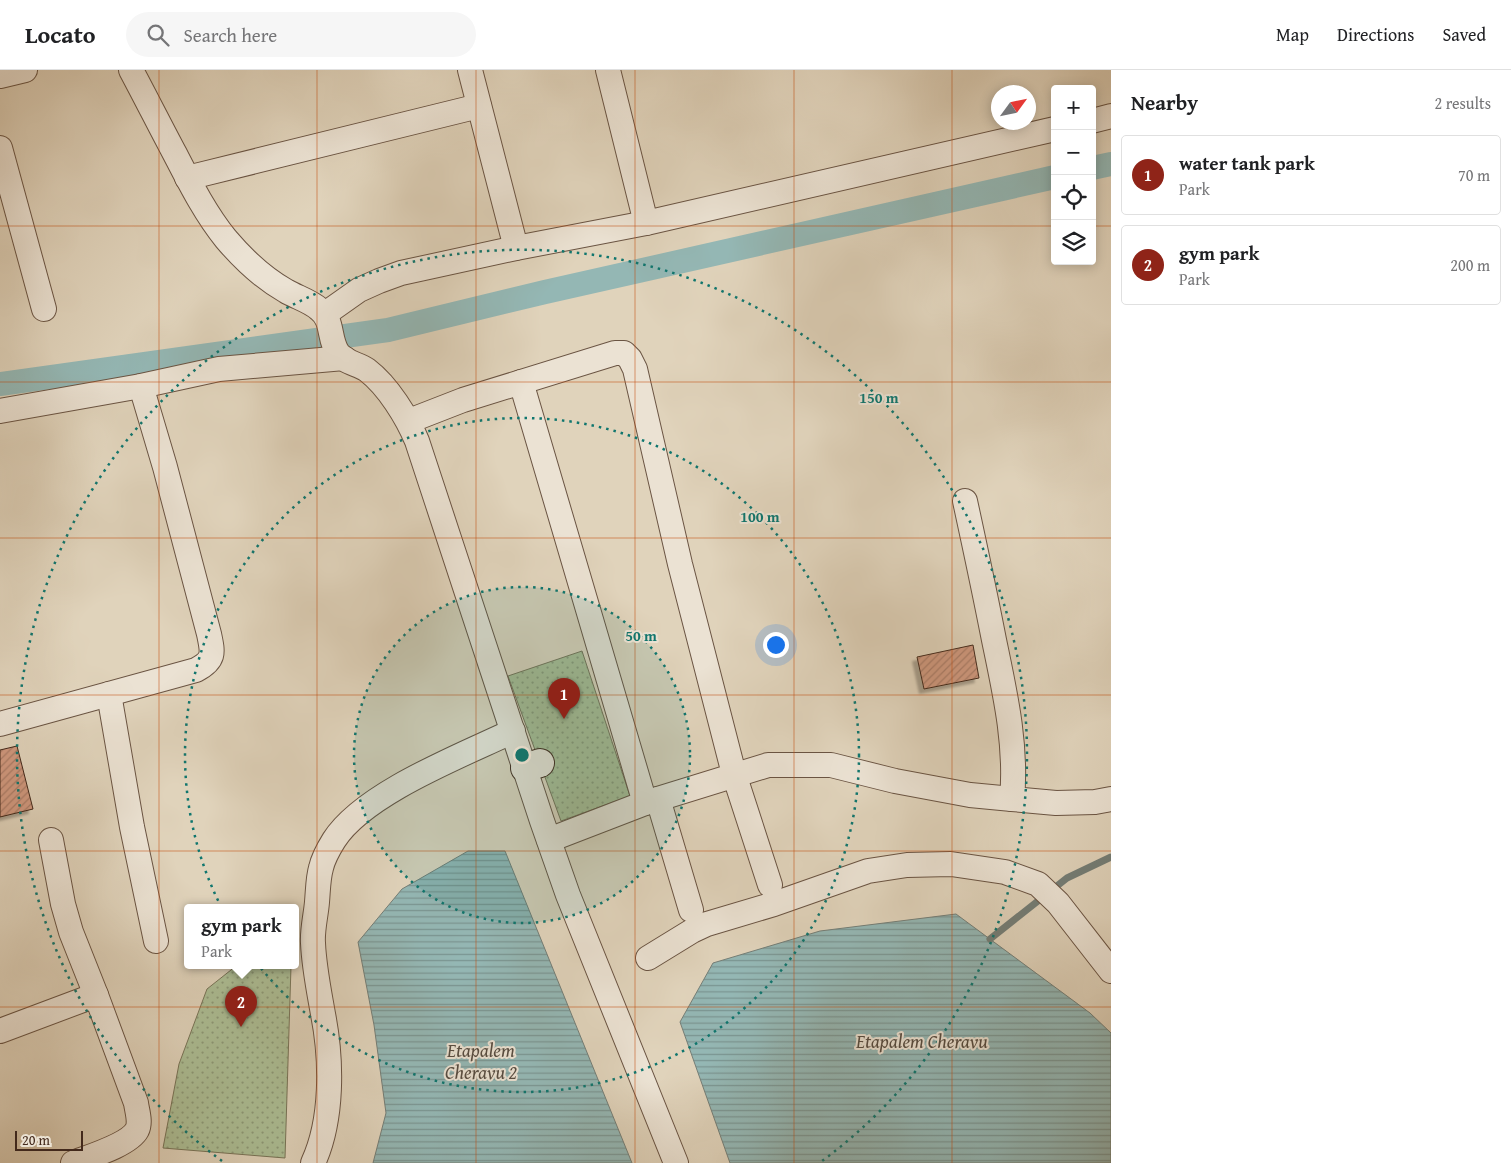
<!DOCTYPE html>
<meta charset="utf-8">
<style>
:root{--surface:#fff;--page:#f6f6f6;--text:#202124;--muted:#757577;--line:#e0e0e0;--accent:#8f2418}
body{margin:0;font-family:"Gentium Book Plus",serif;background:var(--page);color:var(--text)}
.controls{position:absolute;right:15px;top:15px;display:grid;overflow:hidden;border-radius:5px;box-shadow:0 2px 12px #0003}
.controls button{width:45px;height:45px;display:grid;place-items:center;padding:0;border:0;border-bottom:1px solid var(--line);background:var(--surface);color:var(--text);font:25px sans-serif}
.compass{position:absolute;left:991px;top:15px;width:45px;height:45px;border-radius:50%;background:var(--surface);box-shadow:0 2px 12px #0003;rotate:57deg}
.scale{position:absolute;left:15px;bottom:12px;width:68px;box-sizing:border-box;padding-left:5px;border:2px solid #43291b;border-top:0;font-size:14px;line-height:18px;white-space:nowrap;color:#43291b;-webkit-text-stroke:4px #ebe2d3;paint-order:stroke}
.you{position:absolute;left:775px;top:574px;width:18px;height:18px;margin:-12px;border:4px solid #fff;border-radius:50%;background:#1a73e8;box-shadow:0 0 0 8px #1a73e833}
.badge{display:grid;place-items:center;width:32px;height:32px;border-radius:50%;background:var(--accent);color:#fff;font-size:16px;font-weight:700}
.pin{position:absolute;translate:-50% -41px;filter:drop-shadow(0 1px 2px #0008)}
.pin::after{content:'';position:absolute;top:26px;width:18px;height:15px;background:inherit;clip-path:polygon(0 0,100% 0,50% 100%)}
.popup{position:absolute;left:184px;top:834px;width:115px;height:65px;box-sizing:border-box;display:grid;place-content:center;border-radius:5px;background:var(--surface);filter:drop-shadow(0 1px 4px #0005);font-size:16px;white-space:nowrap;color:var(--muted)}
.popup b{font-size:19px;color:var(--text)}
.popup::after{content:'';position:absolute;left:50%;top:100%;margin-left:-10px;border:10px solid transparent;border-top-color:var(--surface)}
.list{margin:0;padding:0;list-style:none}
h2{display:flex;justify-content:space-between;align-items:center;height:65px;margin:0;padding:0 20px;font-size:21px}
h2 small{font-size:16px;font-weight:400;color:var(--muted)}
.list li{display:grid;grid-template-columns:32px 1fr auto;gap:15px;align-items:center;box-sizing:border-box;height:80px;margin:0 10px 10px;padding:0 10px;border:1px solid var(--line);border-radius:5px}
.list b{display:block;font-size:19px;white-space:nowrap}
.list p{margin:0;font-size:16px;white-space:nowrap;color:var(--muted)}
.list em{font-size:16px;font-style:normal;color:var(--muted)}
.icon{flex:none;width:28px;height:28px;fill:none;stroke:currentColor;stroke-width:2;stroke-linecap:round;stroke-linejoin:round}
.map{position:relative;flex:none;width:1111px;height:1093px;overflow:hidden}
header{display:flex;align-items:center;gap:30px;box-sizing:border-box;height:70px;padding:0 25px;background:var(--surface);border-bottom:1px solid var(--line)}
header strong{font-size:24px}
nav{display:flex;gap:28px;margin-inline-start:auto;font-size:18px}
.search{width:350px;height:45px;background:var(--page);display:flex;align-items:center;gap:12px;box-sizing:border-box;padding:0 18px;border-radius:28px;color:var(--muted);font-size:19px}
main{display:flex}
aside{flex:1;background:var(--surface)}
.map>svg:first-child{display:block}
.grass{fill:url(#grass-dots);stroke:#787458}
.water{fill:url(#water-rules);stroke:#747e77}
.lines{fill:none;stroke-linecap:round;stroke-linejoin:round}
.stream{stroke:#747e77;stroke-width:7}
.canal{stroke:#94b7b4;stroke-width:24}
.building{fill:url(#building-hatch);stroke:#43291b;filter:url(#shadow)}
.street-casing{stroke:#6a5443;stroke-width:26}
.secondary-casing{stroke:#43291b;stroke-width:30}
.street{stroke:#ebe2d3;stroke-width:24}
.secondary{stroke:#ebe2d3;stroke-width:28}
.grid{fill:none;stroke:#c74f0f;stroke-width:1;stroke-opacity:0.55}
.ring{fill:none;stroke:#0f766e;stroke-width:2.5;stroke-dasharray:2.5 5}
.labels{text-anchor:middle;stroke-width:4;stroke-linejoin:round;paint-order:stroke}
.water-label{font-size:19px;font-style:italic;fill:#574c41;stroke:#ebe2d3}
.centre{fill:#0f766e;stroke:#ebe2d3;stroke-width:2.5}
.ring-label{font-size:15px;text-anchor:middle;font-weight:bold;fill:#0f766e;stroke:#ebe2d3;stroke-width:4;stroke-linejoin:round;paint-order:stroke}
</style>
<header>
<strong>Locato</strong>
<div class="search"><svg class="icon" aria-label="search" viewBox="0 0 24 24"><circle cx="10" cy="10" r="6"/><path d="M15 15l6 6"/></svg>Search here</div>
<nav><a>Map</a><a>Directions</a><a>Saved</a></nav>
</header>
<main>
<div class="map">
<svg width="1111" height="1093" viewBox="0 0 1111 1093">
<defs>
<pattern id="grass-dots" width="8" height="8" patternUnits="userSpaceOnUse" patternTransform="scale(1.25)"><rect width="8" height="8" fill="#acbe95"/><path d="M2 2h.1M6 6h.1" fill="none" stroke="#8e9a79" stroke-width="1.8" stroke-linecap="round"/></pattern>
<pattern id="water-rules" width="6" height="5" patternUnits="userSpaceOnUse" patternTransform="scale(1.25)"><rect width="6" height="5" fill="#94b7b4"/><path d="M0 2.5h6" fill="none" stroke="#7a9592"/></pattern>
<pattern id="building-hatch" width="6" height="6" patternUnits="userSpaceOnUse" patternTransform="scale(1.25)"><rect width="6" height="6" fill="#cf987e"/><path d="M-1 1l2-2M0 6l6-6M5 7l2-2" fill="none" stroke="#aa7c66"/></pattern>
<filter id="shadow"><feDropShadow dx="-4.5" dy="4.5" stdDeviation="1" flood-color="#0004"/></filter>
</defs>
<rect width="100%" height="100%" fill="#e0d3bb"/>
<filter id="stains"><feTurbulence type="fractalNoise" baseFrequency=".004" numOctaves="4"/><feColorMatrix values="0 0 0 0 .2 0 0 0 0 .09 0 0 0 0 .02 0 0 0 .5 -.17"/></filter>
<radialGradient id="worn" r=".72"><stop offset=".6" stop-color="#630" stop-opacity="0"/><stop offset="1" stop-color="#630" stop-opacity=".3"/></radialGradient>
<g class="grass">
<polygon points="582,581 630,726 561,751 508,606"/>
<polygon points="236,896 291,896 285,1088 163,1078 179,994 207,919"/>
</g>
<g class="water">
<polygon points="468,781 505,781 632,1093 373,1093 386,1043 374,955 358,872 402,819"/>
<polygon points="956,844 1090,943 1111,963 1111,1093 730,1093 680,952 713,893 820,861"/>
</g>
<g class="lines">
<polyline class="stream" points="990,869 1067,808 1111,787"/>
<g class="canal">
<polyline points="1092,98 1111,94"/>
<polyline points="0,314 388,260 545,222 1055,107"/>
</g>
</g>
<g class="building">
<polygon points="973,575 979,608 924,619 917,587"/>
<polygon points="17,676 33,739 0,747 0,680"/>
</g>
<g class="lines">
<g class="street-casing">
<g id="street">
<path d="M131 0C146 28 160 56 175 84 190 113 205 143 226 169 243 189 263 208 286 221 296 227 310 231 319 239 334 250 328 269 338 283 344 292 358 294 367 300 388 316 407 347 417 371L542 751 568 825 676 1093"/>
<polyline points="470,0 516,178"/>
<polyline points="608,0 646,153"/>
<polyline points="0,6 25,0"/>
<polyline points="1092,51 1111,46"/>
<polyline points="0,78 44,239"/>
<polyline points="187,108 479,36"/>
<polyline points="325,244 359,220 379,211 401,203 516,178 646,153 1055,59"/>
<polyline points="521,312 645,733"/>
<polyline points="0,341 141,316 219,299 344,288"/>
<polyline points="409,351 463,330 615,283 624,283 630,289 635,299 680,494 734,704 770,815"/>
<path d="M965 431C975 477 985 524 994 570 1005 623 1017 675 1012 729"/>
<polyline points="109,624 132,757 156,871"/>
<path d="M0 654 196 600C215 590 213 583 209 564L165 397 141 316"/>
<polyline points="658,729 691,840"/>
<polyline points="51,770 63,834 71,862 96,925"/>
<polyline points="549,770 645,733 768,695 831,695 895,711 970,725 1012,729 1056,733 1095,732 1111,729"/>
<polyline points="648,888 692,861 707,854 774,834 868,801 907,795 951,794 1005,802 1038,814 1058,833 1111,901"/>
<path d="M0 961 96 925 136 1033C137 1041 141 1052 137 1060 129 1075 88 1087 73 1093"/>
<path d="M313 1093C333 1050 332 990 323 944 319 921 314 897 313 873 312 860 316 845 317 832 318 821 318 808 321 798 323 789 329 778 334 770 364 723 463 685 513 661"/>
</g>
</g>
<g class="secondary-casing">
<polyline id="secondary" points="525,698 540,693"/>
</g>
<use href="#street" class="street"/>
<use href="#secondary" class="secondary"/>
</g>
<path class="grid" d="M159 0V1093M317 0V1093M476 0V1093M635 0V1093M794 0V1093M952 0V1093M0 156H1055M1092 156H1111M0 312H1111M0 468H1111M0 625H1111M0 781H1111M0 937H1111"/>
<circle cx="522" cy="685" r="168" fill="#0f766e" fill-opacity=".12"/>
<g class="ring">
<circle cx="522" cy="685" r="168"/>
<circle cx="522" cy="685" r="337"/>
<path d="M222 1091A505 505 0 1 1 822 1091"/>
</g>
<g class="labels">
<g class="water-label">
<text x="922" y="978">Etapalem Cheravu</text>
<text x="481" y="987">Etapalem<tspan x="481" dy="22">Cheravu 2</tspan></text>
</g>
</g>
<circle cx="522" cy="685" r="8" class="centre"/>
<g class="ring-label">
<text x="879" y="333">150 m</text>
<text x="760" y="452">100 m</text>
<text x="641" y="571">50 m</text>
</g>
<rect width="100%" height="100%" filter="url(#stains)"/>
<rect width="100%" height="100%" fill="url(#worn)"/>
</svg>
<div class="controls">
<button>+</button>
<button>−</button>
<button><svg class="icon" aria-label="locate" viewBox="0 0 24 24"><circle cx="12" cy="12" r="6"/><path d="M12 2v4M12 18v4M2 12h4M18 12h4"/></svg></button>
<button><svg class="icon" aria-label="layers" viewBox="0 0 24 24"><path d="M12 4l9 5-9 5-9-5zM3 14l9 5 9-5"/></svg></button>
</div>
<svg class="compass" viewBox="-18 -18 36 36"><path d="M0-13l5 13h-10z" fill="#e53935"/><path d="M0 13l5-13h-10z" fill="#757577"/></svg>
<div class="scale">20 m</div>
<div class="you"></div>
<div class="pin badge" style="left:564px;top:649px">1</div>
<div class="pin badge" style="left:241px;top:957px">2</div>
<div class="popup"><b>gym park</b>Park</div>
</div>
<aside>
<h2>Nearby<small>2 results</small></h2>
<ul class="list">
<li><span class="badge">1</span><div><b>water tank park</b><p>Park</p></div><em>70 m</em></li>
<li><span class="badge">2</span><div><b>gym park</b><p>Park</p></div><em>200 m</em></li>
</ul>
</aside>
</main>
